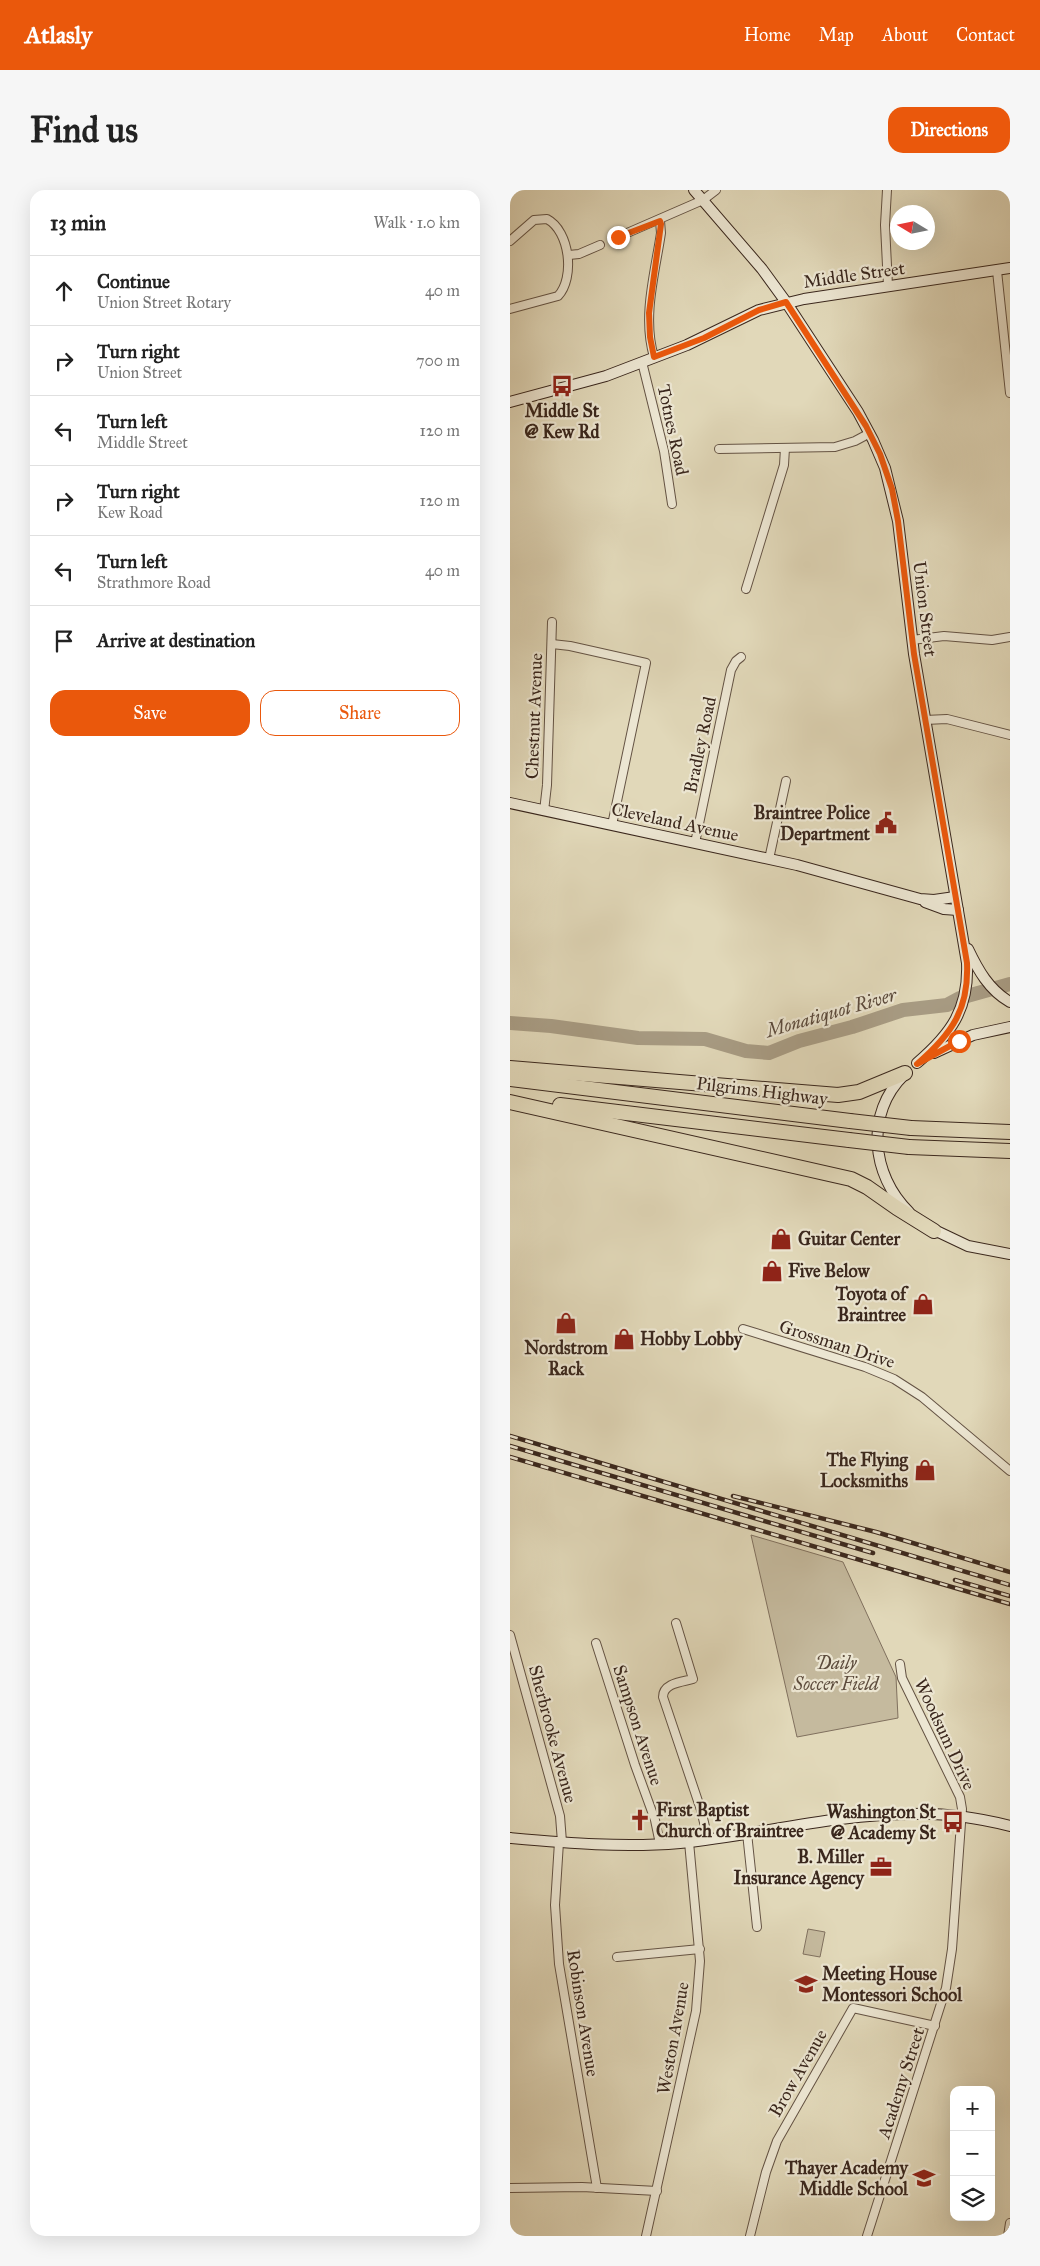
<!DOCTYPE html>
<meta charset="utf-8">
<style>
:root{--surface:#fff;--page:#f6f6f6;--text:#222;--muted:#767676;--line:#e0e0e0;--accent:#ea580c}
body{margin:0;font-family:"IM FELL Great Primer",serif;background:var(--page);color:var(--text)}
.controls{position:absolute;right:15px;bottom:15px;display:grid;overflow:hidden;border-radius:10px;box-shadow:0 5px 20px #0002}
.controls button{width:45px;height:45px;display:grid;place-items:center;padding:0;border:0;border-bottom:1px solid var(--line);background:var(--surface);color:var(--text);font:25px sans-serif}
.compass{position:absolute;left:380px;top:15px;width:45px;height:45px;border-radius:50%;background:var(--surface);box-shadow:0 5px 20px #0002;rotate:280deg}
.stop{position:absolute;width:15px;height:15px;margin:-11px;border:4px solid #ea580c;border-radius:50%;background:#fff}
.stop.end{background:#ea580c;border-color:#fff;box-shadow:0 1px 5px #0008}
.list{margin:0;padding:0;list-style:none}
h2{display:flex;justify-content:space-between;align-items:center;height:65px;margin:0;padding:0 20px;font-size:21px}
h2 small{font-size:16px;font-weight:400;color:var(--muted)}
.list li{display:grid;grid-template-columns:32px 1fr auto;gap:15px;align-items:center;box-sizing:border-box;height:70px;padding:0 20px;border-top:1px solid var(--line)}
.list b{display:block;font-size:19px;white-space:nowrap}
.list p{margin:0;font-size:16px;white-space:nowrap;color:var(--muted)}
.list em{font-size:16px;font-style:normal;color:var(--muted)}
.actions{display:flex;gap:10px;padding:15px 20px}
.actions a{flex:1;padding:11px 0;border:1px solid var(--accent);border-radius:15px;text-align:center;font-size:18px;color:var(--accent)}
.actions .main{background:var(--accent);color:#fff}
.icon{flex:none;width:28px;height:28px;fill:none;stroke:currentColor;stroke-width:2;stroke-linecap:round;stroke-linejoin:round}
.map{position:relative;flex:none;width:500px;height:2046px;overflow:hidden;border-radius:15px}
header{display:flex;align-items:center;gap:30px;box-sizing:border-box;height:70px;padding:0 25px;background:var(--accent);color:#fff}
header strong{font-size:24px}
nav{display:flex;gap:28px;margin-inline-start:auto;font-size:18px}
.intro{display:flex;align-items:center;justify-content:space-between;box-sizing:border-box;height:120px;padding:0 30px}
h1{margin:0;font-size:35px}
.button{padding:12px 22px;border-radius:15px;background:var(--accent);color:#fff;font-size:18px;font-weight:700}
main{display:flex;gap:30px;padding:0 30px}
aside{flex:1;background:var(--surface);border-radius:15px;box-shadow:0 5px 20px #0002}
.map>svg:first-child{display:block}
.green{fill:#c5ba9e;stroke:#80705e}
.lines{fill:none;stroke-linecap:round;stroke-linejoin:round}
.river{stroke:#a89c84;stroke-width:14}
.street-casing{stroke:#645344;stroke-width:10}
.secondary-casing{stroke:#3a271d;stroke-width:12}
.highway-casing{stroke:#3a271d;stroke-width:16}
.street{stroke:#ece6d2;stroke-width:8}
.secondary{stroke:#ece6d2;stroke-width:10}
.highway{stroke:#e1d8b9;stroke-width:14}
.rail-casing{stroke:#3a271d;stroke-width:4.5}
.rail{stroke:#ece6d2;stroke-width:2.5;stroke-dasharray:8;stroke-linecap:butt}
.highway-bridge-casing{stroke:#3a271d;stroke-width:16;stroke-linecap:butt}
.highway-bridge{stroke:#e1d8b9;stroke-width:14}
.route{stroke:#ea580c;stroke-width:6}
.labels{text-anchor:middle;stroke-width:4.5;stroke-linejoin:round;paint-order:stroke}
.street-label{font-size:18px;fill:#3a271d;stroke:#ece6d2}
.poi-label{font-size:18px;font-weight:bold;fill:#3a271d;stroke:#ece6d2;text-anchor:end}
.park-label{font-size:18px;font-style:italic;fill:#5d4c3d;stroke:#ece6d2}
.water-label{font-size:19px;font-style:italic;fill:#5b4a3c;stroke:#ece6d2}
</style>
<header>
<strong>Atlasly</strong>
<nav><a>Home</a><a>Map</a><a>About</a><a>Contact</a></nav>
</header>
<div class="intro"><h1>Find us</h1><a class="button">Directions</a></div>
<main>
<aside>
<h2>13 min<small>Walk · 1.0 km</small></h2>
<ul class="list">
<li><svg class="icon" aria-label="ahead" viewBox="0 0 24 24"><path d="M12 20V5M6 11l6-6 6 6"/></svg><div><b>Continue</b><p>Union Street Rotary</p></div><em>40 m</em></li>
<li><svg class="icon" aria-label="right" viewBox="0 0 24 24"><path d="M7 20v-9h11M14 6l5 5-5 5"/></svg><div><b>Turn right</b><p>Union Street</p></div><em>700 m</em></li>
<li><svg class="icon" aria-label="left" viewBox="0 0 24 24"><path d="M17 20v-9H6M10 6l-5 5 5 5"/></svg><div><b>Turn left</b><p>Middle Street</p></div><em>120 m</em></li>
<li><svg class="icon" aria-label="right" viewBox="0 0 24 24"><path d="M7 20v-9h11M14 6l5 5-5 5"/></svg><div><b>Turn right</b><p>Kew Road</p></div><em>120 m</em></li>
<li><svg class="icon" aria-label="left" viewBox="0 0 24 24"><path d="M17 20v-9H6M10 6l-5 5 5 5"/></svg><div><b>Turn left</b><p>Strathmore Road</p></div><em>40 m</em></li>
<li><svg class="icon" aria-label="arrive" viewBox="0 0 24 24"><path d="M6 21V4h12l-3 4 3 4H6"/></svg><div><b>Arrive at destination</b></div></li>
</ul>
<div class="actions"><a class="main">Save</a><a>Share</a></div>
</aside>
<div class="map">
<svg width="500" height="2046" viewBox="0 0 500 2046">
<rect width="100%" height="100%" fill="#e1d8b9"/>
<filter id="stains"><feTurbulence type="fractalNoise" baseFrequency=".004" numOctaves="4"/><feColorMatrix values="0 0 0 0 .2 0 0 0 0 .09 0 0 0 0 .02 0 0 0 .5 -.17"/></filter>
<radialGradient id="worn" r=".72"><stop offset=".6" stop-color="#630" stop-opacity="0"/><stop offset="1" stop-color="#630" stop-opacity=".3"/></radialGradient>
<g class="green">
<polygon points="241,1345 333,1372 386,1487 388,1528 287,1547"/>
<polygon points="298,1739 315,1742 310,1767 293,1764"/>
</g>
<g class="lines">
<polyline class="river" points="0,833 41,836 128,848 195,849 236,861 259,863 289,851 342,837 393,820 437,815 450,808 500,794"/>
<g class="street-casing">
<g id="street">
<polyline points="377,0 375,35 378,96"/>
<polyline points="108,47 193,10 206,0"/>
<path d="M0 51 24 30 37 29C60 41 65 88 48 106L0 119"/>
<polyline points="59,65 69,64 90,55"/>
<polyline points="487,81 500,203"/>
<path d="M144 167C132 127 145 83 151 43L150 31"/>
<polyline points="132,172 154,261 162,314"/>
<polyline points="209,259 325,257 345,251 360,243"/>
<polyline points="236,399 274,275 275,258"/>
<polyline points="402,450 434,446 482,450 500,447"/>
<polyline points="42,454 60,456 136,473 102,635"/>
<polyline points="415,530 437,529 500,545"/>
<polyline points="34,621 37,595 42,432"/>
<polyline points="185,653 221,480 226,471 231,467"/>
<polyline points="259,669 276,591"/>
<polyline points="233,1139 355,1177 384,1189 412,1207 500,1281"/>
<path d="M166 1433 183 1489C172 1492 153 1493 153 1507L191 1620 198 1649"/>
<polyline points="0,1445 50,1626 52,1652"/>
<polyline points="86,1453 125,1575 145,1630 150,1654"/>
<polyline points="237,1643 247,1737"/>
<polyline points="49,1652 45,1715 49,1774 87,1998"/>
<polyline points="107,1767 190,1759"/>
<polyline points="0,1998 72,1997 147,2001"/>
<polyline points="136,2046 186,1821 190,1771 179,1652"/>
<polyline points="240,2046 256,1982 267,1951 343,1818 425,1836"/>
<polyline points="357,2046 436,1798 442,1759 452,1619 450,1607 392,1488 390,1474"/>
<polyline points="498,2046 500,2033"/>
</g>
</g>
<g class="secondary-casing">
<g id="secondary">
<path d="M184 0 252 79 276 112 348 222 363 250 375 278 388 331 404 464 457 773C459 819 441 844 407 873"/>
<polyline points="0,212 96,186 177,155 249,120 294,109 500,78"/>
<polyline points="0,613 287,675 410,709 424,710 445,707"/>
<polyline points="415,712 434,719 448,720"/>
<path d="M458 759C468 780 479 800 500 812"/>
<polyline points="424,863 463,845 500,837"/>
<path d="M394 885C355 923 361 985 399 1022"/>
<polyline points="418,1037 458,1056 500,1064"/>
<path d="M0 1648C57 1653 113 1658 170 1653 247 1645 325 1624 403 1624 435 1623 468 1628 500 1636"/>
</g>
</g>
<g class="highway-casing">
<g id="highway">
<polyline points="0,878 328,905 349,902 395,883"/>
<polyline points="0,889 340,931"/>
<polyline points="0,912 341,989 357,997 387,1018 424,1041"/>
<polyline points="50,915 339,950"/>
<polyline points="401,938 500,942"/>
<polyline points="399,957 500,961"/>
</g>
</g>
<use href="#street" class="street"/>
<use href="#secondary" class="secondary"/>
<use href="#highway" class="highway"/>
<g class="rail-casing">
<g id="rail">
<polyline points="0,1246 500,1395"/>
<polyline points="0,1256 363,1363"/>
<polyline points="0,1267 500,1414"/>
<polyline points="223,1306 366,1342 500,1382"/>
<polyline points="445,1390 500,1406"/>
</g>
</g>
<use href="#rail" class="rail"/>
<g class="highway-bridge-casing">
<g id="highway-bridge">
<polyline points="340,931 401,938"/>
<polyline points="339,950 399,957"/>
</g>
</g>
<use href="#highway-bridge" class="highway-bridge"/>
</g>
<g class="lines">
<path class="route" d="M108 47 150 31 151 34 139 123 140 147 144 167 194 148 249 120 276 112 356 236 370 264 382 299 388 331 404 464 457 773C459 819 442 844 407 874L449 851"/>
</g>
<defs>
<g id="bus-bare" transform="scale(1.725)"><path d="M-5-6H5V4H4V6H2V4H-2V6H-4V4H-5ZM-3.5-4V0h7V-4ZM-3.5 1.2v1.5H-2V1.2ZM2 1.2v1.5H3.5V1.2Z" fill="#8f2418" stroke="#ece6d2" stroke-width="2.5" paint-order="stroke"/></g>
<g id="civic-bare" transform="scale(1.725)"><path d="M-.6-6.5H3V-4.5H.6V-3L4-1V1h2V6H-6V1h2V-1L-.6-3ZM-1.2 2.5V6h2.4V2.5Z" fill="#8f2418" stroke="#ece6d2" stroke-width="2.5" paint-order="stroke"/></g>
<g id="shop-bare" transform="scale(1.725)"><path d="M-5-2.5h2.3a2.7 3.5 0 0 1 5.4 0H5L5.5 6h-11ZM-1.5-2.5h3a1.5 2.3 0 0 0-3 0Z" fill="#8f2418" stroke="#ece6d2" stroke-width="2.5" paint-order="stroke"/></g>
<g id="church-bare" transform="scale(1.725)"><path d="M-1.2-6h2.4v3.5h3.3v2.4h-3.3V6h-2.4V-.1h-3.3v-2.4h3.3Z" fill="#8f2418" stroke="#ece6d2" stroke-width="2.5" paint-order="stroke"/></g>
<g id="office-bare" transform="scale(1.725)"><path d="M-6-3h4V-5.5h4V-3h4V5H-6ZM-1-4.5V-3h2v-1.5ZM-6 0V1H6V0Z" fill="#8f2418" stroke="#ece6d2" stroke-width="2.5" paint-order="stroke"/></g>
<g id="school-bare" transform="scale(1.725)"><path d="M0-5L7-2L0 1L-7-2ZM-4 1L0 2.5L4 1V4Q0 6-4 4Z" fill="#8f2418" stroke="#ece6d2" stroke-width="2.5" paint-order="stroke"/></g>
</defs>
<g fill-rule="evenodd">
<use href="#bus-bare" x="52" y="196"/>
<use href="#civic-bare" x="376" y="633"/>
<use href="#shop-bare" x="271" y="1049"/>
<use href="#shop-bare" x="262" y="1081"/>
<use href="#shop-bare" x="413" y="1114"/>
<use href="#shop-bare" x="56" y="1133"/>
<use href="#shop-bare" x="114" y="1149"/>
<use href="#shop-bare" x="415" y="1280"/>
<use href="#church-bare" x="130" y="1630"/>
<use href="#bus-bare" x="443" y="1632"/>
<use href="#office-bare" x="371" y="1677"/>
<use href="#school-bare" x="296" y="1794"/>
<use href="#school-bare" x="414" y="1988"/>
</g>
<g class="labels">
<g class="street-label">
<text transform="translate(344 85) rotate(-8)" y="6">Middle Street</text>
<text transform="translate(163 240) rotate(78)" y="6">Totnes Road</text>
<text transform="translate(415 419) rotate(83)" y="6">Union Street</text>
<text transform="translate(24 526) rotate(-88)" y="6">Chestnut Avenue</text>
<text transform="translate(190 555) rotate(-78)" y="6">Bradley Road</text>
<text transform="translate(165 632) rotate(12)" y="6">Cleveland Avenue</text>
<text transform="translate(252 901) rotate(7)" y="6">Pilgrims Highway</text>
<text transform="translate(327 1154) rotate(18)" y="6">Grossman Drive</text>
<text transform="translate(128 1535) rotate(72)" y="6">Sampson Avenue</text>
<text transform="translate(43 1544) rotate(75)" y="6">Sherbrooke Avenue</text>
<text transform="translate(435 1544) rotate(65)" y="6">Woodsum Drive</text>
<text transform="translate(73 1823) rotate(81)" y="6">Robinson Avenue</text>
<text transform="translate(163 1848) rotate(-80)" y="6">Weston Avenue</text>
<text transform="translate(288 1883) rotate(-60)" y="6">Brow Avenue</text>
<text transform="translate(391 1893) rotate(-72)" y="6">Academy Street</text>
</g>
<g class="poi-label">
<text x="52" y="227" text-anchor="middle">Middle St<tspan x="52" dy="21">@ Kew Rd</tspan></text>
<text x="360" y="629">Braintree Police<tspan x="360" dy="21">Department</tspan></text>
<text x="288" y="1055" text-anchor="start">Guitar Center</text>
<text x="278" y="1087" text-anchor="start">Five Below</text>
<text x="396" y="1110">Toyota of<tspan x="396" dy="21">Braintree</tspan></text>
<text x="130" y="1155" text-anchor="start">Hobby Lobby</text>
<text x="56" y="1164" text-anchor="middle">Nordstrom<tspan x="56" dy="21">Rack</tspan></text>
<text x="398" y="1276">The Flying<tspan x="398" dy="21">Locksmiths</tspan></text>
<text x="146" y="1626" text-anchor="start">First Baptist<tspan x="146" dy="21">Church of Braintree</tspan></text>
<text x="426" y="1628">Washington St<tspan x="426" dy="21">@ Academy St</tspan></text>
<text x="354" y="1673">B. Miller<tspan x="354" dy="21">Insurance Agency</tspan></text>
<text x="312" y="1790" text-anchor="start">Meeting House<tspan x="312" dy="21">Montessori School</tspan></text>
<text x="398" y="1984">Thayer Academy<tspan x="398" dy="21">Middle School</tspan></text>
</g>
<g class="park-label">
<text x="326" y="1479">Daily<tspan x="326" dy="21">Soccer Field</tspan></text>
</g>
<g class="water-label">
<text transform="translate(321 822) rotate(-16)" y="7">Monatiquot River</text>
</g>
</g>
<rect width="100%" height="100%" filter="url(#stains)"/>
<rect width="100%" height="100%" fill="url(#worn)"/>
</svg>
<div class="controls">
<button>+</button>
<button>−</button>
<button><svg class="icon" aria-label="layers" viewBox="0 0 24 24"><path d="M12 4l9 5-9 5-9-5zM3 14l9 5 9-5"/></svg></button>
</div>
<svg class="compass" viewBox="-18 -18 36 36"><path d="M0-13l5 13h-10z" fill="#e53935"/><path d="M0 13l5-13h-10z" fill="#767676"/></svg>
<div class="stop" style="left:449px;top:851px"></div>
<div class="stop end" style="left:108px;top:47px"></div>
</div>
</main>
